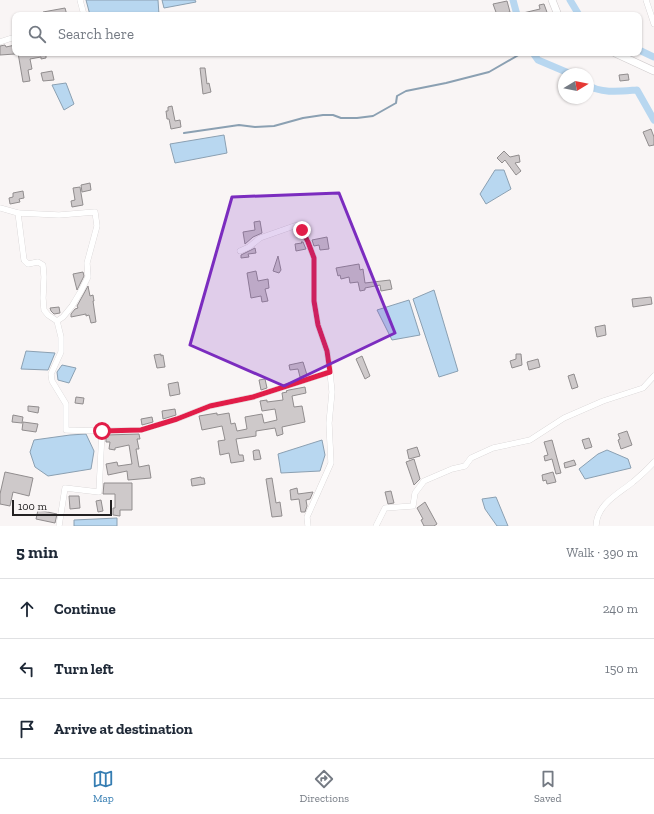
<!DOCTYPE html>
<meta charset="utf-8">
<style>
:root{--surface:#fff;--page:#f6f6f7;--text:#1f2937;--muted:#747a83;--line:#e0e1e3;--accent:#357db2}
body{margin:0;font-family:"Zilla Slab",serif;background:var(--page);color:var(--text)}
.compass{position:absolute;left:558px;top:68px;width:36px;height:36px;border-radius:50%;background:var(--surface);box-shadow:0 1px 3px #0004;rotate:80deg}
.scale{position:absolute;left:12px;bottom:10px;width:100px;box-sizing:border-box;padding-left:4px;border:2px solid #232122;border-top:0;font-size:11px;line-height:14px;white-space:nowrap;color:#232122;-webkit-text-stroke:3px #f9f5f5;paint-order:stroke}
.stop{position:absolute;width:12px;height:12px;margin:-9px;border:3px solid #e11d48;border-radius:50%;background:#fff}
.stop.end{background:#e11d48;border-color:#fff;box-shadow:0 1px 4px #0008}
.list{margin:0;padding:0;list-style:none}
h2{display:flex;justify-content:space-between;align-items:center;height:52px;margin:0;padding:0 16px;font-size:17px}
h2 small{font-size:13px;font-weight:400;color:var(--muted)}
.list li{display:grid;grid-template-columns:26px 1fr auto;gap:12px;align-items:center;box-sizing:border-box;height:60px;padding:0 16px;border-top:1px solid var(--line)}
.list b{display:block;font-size:15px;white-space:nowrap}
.list em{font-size:13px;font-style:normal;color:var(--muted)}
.icon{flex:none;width:22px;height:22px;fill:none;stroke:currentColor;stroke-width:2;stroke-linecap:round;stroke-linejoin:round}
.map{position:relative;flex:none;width:654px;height:526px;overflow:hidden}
.search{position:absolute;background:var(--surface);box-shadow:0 1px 3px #0004;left:12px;right:12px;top:12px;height:44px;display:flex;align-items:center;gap:10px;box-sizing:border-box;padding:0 14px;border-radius:8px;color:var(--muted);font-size:15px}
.sheet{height:232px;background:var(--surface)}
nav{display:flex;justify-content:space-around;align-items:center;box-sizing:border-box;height:56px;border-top:1px solid var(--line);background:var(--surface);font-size:11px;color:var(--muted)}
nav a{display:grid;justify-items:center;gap:2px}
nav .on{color:var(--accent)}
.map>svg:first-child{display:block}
.water{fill:#b8d7f0;stroke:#8ba0b2}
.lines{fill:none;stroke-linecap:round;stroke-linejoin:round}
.stream{stroke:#8ba0b2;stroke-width:2}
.canal{stroke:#b8d7f0;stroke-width:7}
.building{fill:#cec9ca;stroke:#918d8e}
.minor-casing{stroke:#cfcbcc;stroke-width:6}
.tertiary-casing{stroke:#cfcbcc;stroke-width:8}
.minor{stroke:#fff;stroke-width:5.5}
.tertiary{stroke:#fff;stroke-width:7}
.route{stroke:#e11d48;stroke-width:5}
.marked{fill:#7b2cbf;fill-opacity:0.2;stroke:#7b2cbf;stroke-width:3;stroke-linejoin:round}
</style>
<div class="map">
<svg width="654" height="526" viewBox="0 0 654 526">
<rect width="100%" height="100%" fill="#f9f5f5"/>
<g class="water">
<polygon points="86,0 158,0 159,15 90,15"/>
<polygon points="162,0 195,0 196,2 164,8"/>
<polygon points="66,83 74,104 64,110 52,85"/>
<polygon points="224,135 227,153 175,163 170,144"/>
<polygon points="495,170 504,170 511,189 486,204 480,194"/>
<polygon points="434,290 458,371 439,377 413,299"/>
<polygon points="409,300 420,335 392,340 377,310"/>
<polygon points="26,351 55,353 48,370 21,369"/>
<polygon points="62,365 76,368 69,383 58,380 57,372"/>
<polygon points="86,434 94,451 91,469 48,476 35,467 30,452 34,440 70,435"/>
<polygon points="322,440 325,455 320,471 281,473 278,454"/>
<polygon points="607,450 628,459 631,468 585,479 579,469 598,454"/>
<polygon points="496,497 508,526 497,526 485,509 482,499"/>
<polygon points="117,518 117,526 74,526 74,520"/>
</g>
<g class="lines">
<polyline class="stream" points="184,133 239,125 255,127 274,126 303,118 323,115 333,115 341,118 357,118 373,116 396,103 397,96 406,91 446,83 489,72 522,53"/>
<g class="canal">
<polyline points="513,0 517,15"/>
<polyline points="570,0 579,15"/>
<polyline points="639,50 654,57"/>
<polyline points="533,53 538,60 571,74"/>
<path d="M588 85C600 94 623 91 637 90L654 120"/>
</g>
</g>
<g class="building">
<polygon points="507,1 510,12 497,15 493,4"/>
<polygon points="544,4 548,15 523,15 523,13 540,9 539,5"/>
<polygon points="65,8 67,15 43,15 43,12"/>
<polygon points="5,45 6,47 15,45 15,54 0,55 0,46"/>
<polygon points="18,53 46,53 46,58 41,59 41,57 30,59 32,69 28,70 30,81 23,82"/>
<polygon points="200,68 205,68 207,84 209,83 211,92 203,94"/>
<polygon points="52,71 54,80 43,81 41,73"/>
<polygon points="628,74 629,80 620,81 619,75"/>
<polygon points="172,106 175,121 180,120 181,127 171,129 169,119 167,119 166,111 168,111 168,107"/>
<polygon points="651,129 654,137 654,145 649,146 643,132"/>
<polygon points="504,151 510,157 519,155 520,162 515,163 521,171 516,175 505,160 502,163 497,158"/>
<polygon points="90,183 91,190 82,192 81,185"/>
<polygon points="80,187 83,205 72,207 71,201 75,200 73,188"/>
<polygon points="23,191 24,198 19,199 20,202 10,204 9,198 13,197 13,193"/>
<polygon points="260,221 262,233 253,237 245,244 243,232 255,230 254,222"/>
<polygon points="327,237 329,249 320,250 319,245 314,246 312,240"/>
<polygon points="301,242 303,242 306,249 296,251 295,244 302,243"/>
<polygon points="255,248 256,253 248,254 249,257 241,258 241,255"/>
<polygon points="278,256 281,270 279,273 273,271"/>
<polygon points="359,264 360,270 363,269 365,283 390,280 392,289 381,291 380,285 365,288 365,290 360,291 358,282 350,283 349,277 341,279 340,275 338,276 336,268"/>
<polygon points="256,271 258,281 268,279 269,288 265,289 268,301 262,302 261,296 251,298 247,273"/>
<polygon points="83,272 84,276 77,290 73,274"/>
<polygon points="88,286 90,296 93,295 94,301 93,301 96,322 91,323 89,315 86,316 86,314 71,317 71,314 75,309 78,308 77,306"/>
<polygon points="651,297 652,304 633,307 632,299"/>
<polygon points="59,307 60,313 54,314 51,311 50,308"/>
<polygon points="605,325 606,335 597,337 595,327"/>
<polygon points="161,354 161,356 163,355 165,367 157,368 154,355"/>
<polygon points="516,354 521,354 522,365 512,368 510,361 516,359"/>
<polygon points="362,356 370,376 365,379 356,359"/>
<polygon points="538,359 540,367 529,370 527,362"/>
<polygon points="303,362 307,375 300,377 298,369 290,370 289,365"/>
<polygon points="574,374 578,387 572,389 568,376"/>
<polygon points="265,379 267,388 261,390 259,380"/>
<polygon points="178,382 180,394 170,396 168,384"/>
<polygon points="305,387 306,393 292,396 294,407 302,406 305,422 282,427 283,434 277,436 275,428 256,431 256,436 236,439 239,455 243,455 244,461 231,463 229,453 220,455 218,441 225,440 222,426 202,430 199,416 217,413 217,415 229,413 231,424 235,423 237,431 247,429 245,417 262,414 264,423 277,420 275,409 262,411 260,401 267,400 267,402 283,400 282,393 287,392 286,391 289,390"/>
<polygon points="76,397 84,398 83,404 75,403"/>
<polygon points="28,406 39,407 38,413 28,411"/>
<polygon points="175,409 176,415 163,419 162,411"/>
<polygon points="13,415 23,417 22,423 12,422"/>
<polygon points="152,417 153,422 142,425 141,419"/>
<polygon points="23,422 38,424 36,432 22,430"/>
<polygon points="627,431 632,445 621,449 618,440 620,439 618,434"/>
<polygon points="139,434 140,439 137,439 139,449 136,449 139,467 149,465 151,478 128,480 127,471 108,475 106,464 117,462 118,466 132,464 129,445 115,448 115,450 109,449 110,442 106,442 106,435"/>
<polygon points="589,438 592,447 585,449 582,440"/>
<polygon points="552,440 561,473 556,474 552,459 545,461 544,456 548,455 544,442"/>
<polygon points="417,447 420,456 409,459 407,450"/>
<polygon points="256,450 259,450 261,459 254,460 253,451"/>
<polygon points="414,459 420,479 414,485 406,462"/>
<polygon points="574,460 576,465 565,468 564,463"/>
<polygon points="5,472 33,478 29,496 13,492 10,506 0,504 0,494"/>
<polygon points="553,472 556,482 547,484 546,480 543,481 542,475"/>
<polygon points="201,477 201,478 204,478 205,484 192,486 191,479"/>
<polygon points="272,478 276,503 280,502 282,516 272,517 266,479"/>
<polygon points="104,483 132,483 132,510 120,510 120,516 113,515 113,508 115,508 115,494 103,494"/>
<polygon points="297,488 298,494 313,492 310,499 306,500 307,506 305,512 301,512 299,499 291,500 290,490"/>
<polygon points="391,491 394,503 388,504 385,492"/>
<polygon points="69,496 79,496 80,508 70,509"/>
<polygon points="101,500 103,511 98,512 96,501"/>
<polygon points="425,502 437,524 434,526 424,526 421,520 423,519 417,508"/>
<polygon points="38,510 57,514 55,523 36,519"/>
</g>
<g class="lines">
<g class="minor-casing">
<g id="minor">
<polyline points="80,0 84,15"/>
<polyline points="646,0 654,24"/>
<polyline points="0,42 15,37"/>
<polyline points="0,208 18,213"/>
<polyline points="240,251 249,247 260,238 297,225 302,230 308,242 314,258 314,301 318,325 327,351 330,372"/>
<polyline points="57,321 63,317 72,306 81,291 88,277 87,263 97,226 95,212 59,215 18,213 24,260 28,264 38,262 43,265 44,277 43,298 44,310 48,315 57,321 61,337 61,352 51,374 52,381 66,404 66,430 102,431"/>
<polyline points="59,526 65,488 99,492 102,431 141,430 177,419 210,406 253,397 330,372 332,392 329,423 331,463 307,517 308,526"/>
<polyline points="376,526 385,508 413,506 415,493 424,481 452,469 465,466 471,458 493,448 530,440 564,418 603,401 643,388 654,376"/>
<path d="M596 526C597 504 618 494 633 482 640 476 648 469 654 462"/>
</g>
</g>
<g class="tertiary-casing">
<g id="tertiary">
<polyline points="552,0 558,15"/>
<polyline points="615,53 654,71"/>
</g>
</g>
<use href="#minor" class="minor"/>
<use href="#tertiary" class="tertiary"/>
</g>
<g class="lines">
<polyline class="route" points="102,431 141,430 177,419 210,406 253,397 330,372 327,351 318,325 314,301 314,258 308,242 302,230"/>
</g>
<path class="marked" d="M339 193 395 333 284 386 190 345 232 197Z"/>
</svg>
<svg class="compass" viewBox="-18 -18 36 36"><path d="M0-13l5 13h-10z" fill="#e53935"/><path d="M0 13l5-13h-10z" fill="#747a83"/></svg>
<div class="scale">100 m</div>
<div class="stop" style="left:102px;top:431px"></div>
<div class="stop end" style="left:302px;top:230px"></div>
<div class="search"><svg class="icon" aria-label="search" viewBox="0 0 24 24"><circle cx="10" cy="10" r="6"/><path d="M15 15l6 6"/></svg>Search here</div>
</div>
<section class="sheet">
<h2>5 min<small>Walk · 390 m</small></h2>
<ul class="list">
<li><svg class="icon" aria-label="ahead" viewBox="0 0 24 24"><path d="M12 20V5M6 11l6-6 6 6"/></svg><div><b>Continue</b></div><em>240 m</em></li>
<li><svg class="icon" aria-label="left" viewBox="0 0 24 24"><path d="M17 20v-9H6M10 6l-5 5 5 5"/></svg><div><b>Turn left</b></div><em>150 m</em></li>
<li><svg class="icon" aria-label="arrive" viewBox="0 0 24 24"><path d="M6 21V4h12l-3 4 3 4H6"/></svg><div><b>Arrive at destination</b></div></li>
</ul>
</section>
<nav>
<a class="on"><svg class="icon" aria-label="map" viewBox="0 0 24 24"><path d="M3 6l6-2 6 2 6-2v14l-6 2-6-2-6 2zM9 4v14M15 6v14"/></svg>Map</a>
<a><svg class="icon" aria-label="directions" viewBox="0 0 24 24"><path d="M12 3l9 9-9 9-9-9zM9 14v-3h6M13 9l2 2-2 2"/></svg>Directions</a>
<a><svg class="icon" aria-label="saved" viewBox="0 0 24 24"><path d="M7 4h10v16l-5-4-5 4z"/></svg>Saved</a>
</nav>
